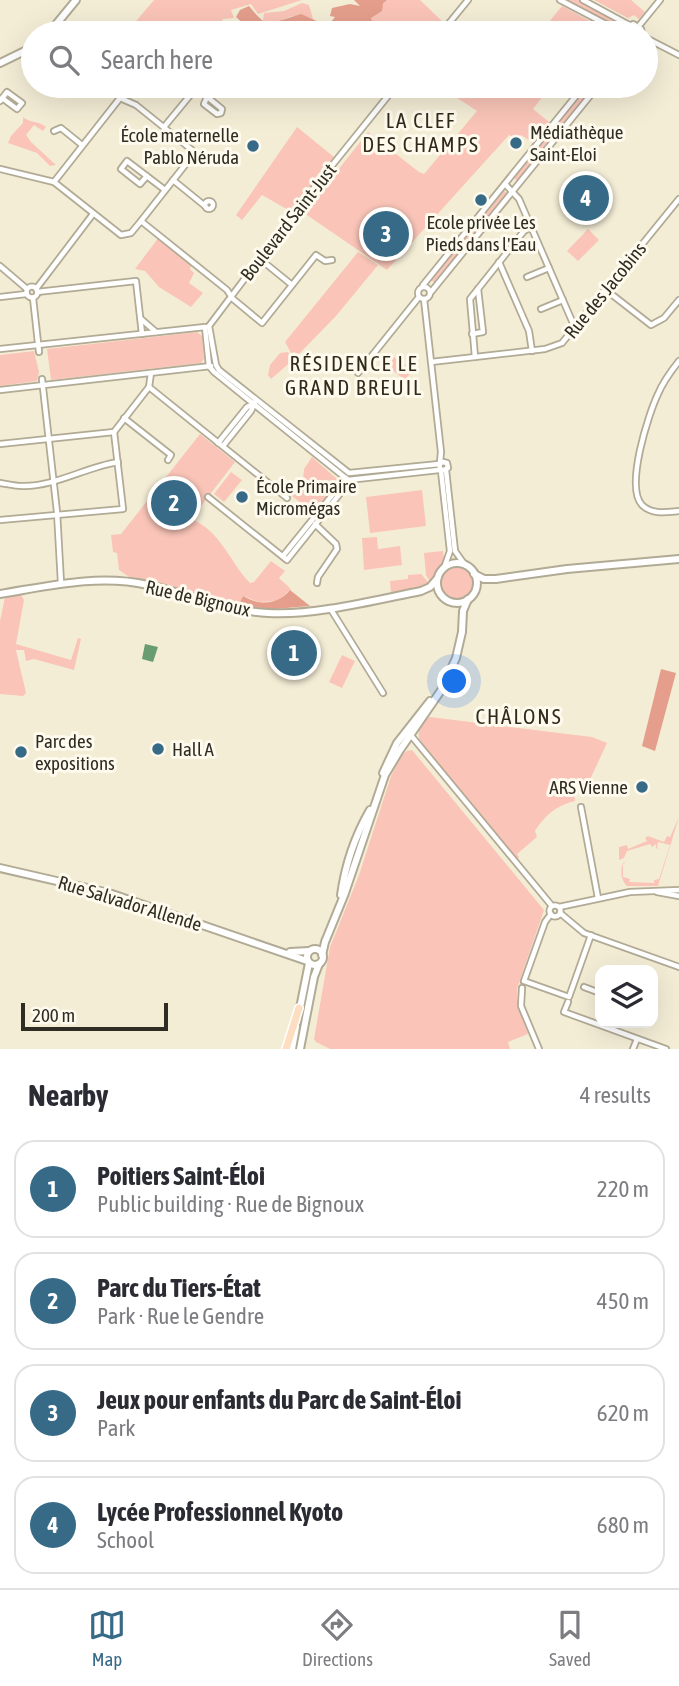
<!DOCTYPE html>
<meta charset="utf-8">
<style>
:root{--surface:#fff;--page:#f7f7f7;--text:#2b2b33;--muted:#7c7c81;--line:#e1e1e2;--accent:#366a87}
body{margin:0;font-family:"Asap Condensed",sans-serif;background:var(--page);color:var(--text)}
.controls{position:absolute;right:21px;bottom:21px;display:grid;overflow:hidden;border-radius:14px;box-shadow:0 7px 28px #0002}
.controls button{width:63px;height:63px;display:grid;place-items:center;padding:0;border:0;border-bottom:2px solid var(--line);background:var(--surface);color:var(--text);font:35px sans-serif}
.scale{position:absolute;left:21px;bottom:18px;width:147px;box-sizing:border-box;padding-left:7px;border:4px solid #2f2c24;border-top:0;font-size:19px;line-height:24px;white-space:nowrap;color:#2f2c24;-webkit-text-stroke:5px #fefaed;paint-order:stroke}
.you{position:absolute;left:455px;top:682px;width:24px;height:24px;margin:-18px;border:5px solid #fff;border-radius:50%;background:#1a73e8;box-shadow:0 0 0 10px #1a73e833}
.badge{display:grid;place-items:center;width:46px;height:46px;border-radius:50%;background:var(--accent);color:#fff;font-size:23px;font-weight:700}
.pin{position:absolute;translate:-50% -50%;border:4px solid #fff;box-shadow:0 2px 7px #0006}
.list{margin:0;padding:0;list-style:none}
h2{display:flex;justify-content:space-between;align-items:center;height:91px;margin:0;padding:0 28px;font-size:30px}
h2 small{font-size:23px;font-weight:400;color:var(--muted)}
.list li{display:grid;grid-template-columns:46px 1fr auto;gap:21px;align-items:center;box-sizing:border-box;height:98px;margin:0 14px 14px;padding:0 14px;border:2px solid var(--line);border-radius:21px}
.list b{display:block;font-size:26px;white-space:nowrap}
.list p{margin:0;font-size:23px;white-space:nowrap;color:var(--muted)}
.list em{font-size:23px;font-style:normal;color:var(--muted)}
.icon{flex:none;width:38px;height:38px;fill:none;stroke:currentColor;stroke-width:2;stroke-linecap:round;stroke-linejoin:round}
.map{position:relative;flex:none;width:679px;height:1049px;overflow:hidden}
.search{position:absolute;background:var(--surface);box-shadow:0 7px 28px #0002;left:21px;right:21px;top:21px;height:77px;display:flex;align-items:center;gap:18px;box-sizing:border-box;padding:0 24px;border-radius:38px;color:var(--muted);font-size:26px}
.sheet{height:539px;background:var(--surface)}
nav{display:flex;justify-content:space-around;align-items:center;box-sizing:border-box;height:98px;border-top:2px solid var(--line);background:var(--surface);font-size:19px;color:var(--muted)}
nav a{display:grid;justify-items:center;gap:4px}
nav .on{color:var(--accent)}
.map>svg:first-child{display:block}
.green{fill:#fac5b8}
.forest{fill:#e59e8c}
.water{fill:#679d70}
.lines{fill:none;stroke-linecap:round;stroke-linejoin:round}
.street-casing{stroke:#b1aa95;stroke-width:8}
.secondary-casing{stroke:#b1aa95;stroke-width:10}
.primary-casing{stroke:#fff;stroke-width:10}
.street{stroke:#fff;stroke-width:4.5}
.secondary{stroke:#fff;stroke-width:6}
.primary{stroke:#fedec1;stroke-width:7}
.poi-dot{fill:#366a87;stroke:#fefaed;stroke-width:2.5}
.labels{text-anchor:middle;stroke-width:6;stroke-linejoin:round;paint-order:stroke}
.poi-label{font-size:19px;fill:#2f2c24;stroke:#fefaed;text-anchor:start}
.street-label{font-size:19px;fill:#2f2c24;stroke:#fefaed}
.neighbourhood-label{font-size:21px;letter-spacing:2px;fill:#302a19;stroke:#fefaed}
</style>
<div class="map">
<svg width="679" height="1049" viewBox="0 0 679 1049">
<rect width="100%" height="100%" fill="#f4edd6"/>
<g class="green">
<polygon points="154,0 302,0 258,14 251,4 231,10 234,18 223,19 218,28 205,33 126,33"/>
<polygon points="387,0 420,0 445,24 438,33 363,33 372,21 371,18"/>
<polygon points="564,0 579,0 621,22 617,27"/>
<polygon points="594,0 631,0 645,12 639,19 634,15 628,18"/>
<path d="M302 3 309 5 313 19C296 13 289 16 274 24L263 21 264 13 284 11Z"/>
<polygon points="562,6 566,8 599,26 593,33 540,33"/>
<polygon points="439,86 551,86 533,109 549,122 532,142 521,135 518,139 509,135 387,270 304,213 368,132 419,172 424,174 477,111"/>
<polygon points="586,86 595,86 518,182 513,177"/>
<path d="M23 117C30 123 39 121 46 127L43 131 34 125 26 135 31 142 56 165 50 166 37 153 8 143 11 136 23 123Z"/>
<polygon points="297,127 334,157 290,211 262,195 242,220 236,215"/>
<polygon points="502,189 508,194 436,284 430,279"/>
<polygon points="588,229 599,240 578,261 567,251"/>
<polygon points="159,237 192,263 190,269 194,273 189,283 203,293 191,307 159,287 145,271 135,269"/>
<polygon points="358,252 378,265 336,316 296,357 295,352 291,353 285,342"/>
<polygon points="197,332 202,336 204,359 201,363 51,380 47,349"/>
<polygon points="34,351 39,372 37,381 0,386 0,355"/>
<polygon points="288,352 292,361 271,379 268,375 270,365 280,353"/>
<polygon points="394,357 412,371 405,380 387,366"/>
<path d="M200 434 235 462 191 519C221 531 229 561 250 583L254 582 271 561 285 571 279 578 291 589 278 601 259 602 243 596 238 606 148 582 132 579 119 570 117 553 113 552 111 535 121 534Z"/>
<polygon points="312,457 337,479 335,486 313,512 292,496 303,480 304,469"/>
<polygon points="231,472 242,480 224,502 214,494"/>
<polygon points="422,490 426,526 370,533 366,497"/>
<polygon points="377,537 378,549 400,546 402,565 364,570 362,538"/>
<polygon points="443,551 444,561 430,582 426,575 424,553"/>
<circle cx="456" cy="583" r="17"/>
<polygon points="421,574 429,583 425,586 391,593 390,581 408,579 408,575"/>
<polygon points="21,595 24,600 16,644 71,660 78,638 81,639 74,670 34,659 26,661 24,650 16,650 26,693 23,696 0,694 0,621 5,597"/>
<polygon points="342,655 355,661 342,688 329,682"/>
<path d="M430 717 592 737 607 743 587 786 578 783 574 793 575 801C557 805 545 815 535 831L537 837 517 854 519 857 517 860 421 744C416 734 419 721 430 717Z"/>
<polygon points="412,750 544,910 517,989 517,1000 528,1034 508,1042 510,1049 330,1049 316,1042 314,1039 330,947 359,875 391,776 403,754 407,751"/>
<path d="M679 817 658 886H627C621 881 620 870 623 863L626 862 623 864V877L630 879 629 882 654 883V880L659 879 670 845 658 842 657 847 659 849 656 848V844L652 847 650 844 627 851 624 858 619 860V847L627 845 628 849 647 841 645 838 648 836 664 842 667 836 670 837Z"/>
</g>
<g class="forest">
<path d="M354 0H387L383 4 382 11 371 18 372 21 363 33H254L236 17 240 10 249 6C254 12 262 22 269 24L301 14 328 26 335 17 330 16 332 8 350 4 360 6Z"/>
<path d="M290 590 310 606 274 609 238 606 243 596C260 606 278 605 290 590Z"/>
<polygon points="661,669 676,673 655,751 642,746"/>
</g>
<polygon class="water" points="145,644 158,647 153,662 142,659"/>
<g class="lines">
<g class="street-casing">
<g id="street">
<polyline points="560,0 623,33"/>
<polyline points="583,0 631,26"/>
<polyline points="638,27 660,0"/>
<polyline points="441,33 468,0"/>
<polyline points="624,33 633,24 641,29 642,33"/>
<polyline points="646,38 679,55"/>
<polyline points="194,86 222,109 221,113 217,114 204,104 207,97"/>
<polyline points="120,98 136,105 192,150 189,160 141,221"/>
<polyline points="0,101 7,92 22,103 17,109 2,98"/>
<polyline points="164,127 197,87"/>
<polyline points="54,131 61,128 82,145"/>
<polyline points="0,169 54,182 121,235 131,233 141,221 227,290 233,299 262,323 316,255 325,261 332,260"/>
<polyline points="147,176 140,184 121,169 127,161 165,190"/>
<polyline points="173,180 205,206"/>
<polyline points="54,182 120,98 121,86"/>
<polyline points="505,184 519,199 575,328"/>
<circle cx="209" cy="205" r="4"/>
<polyline points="260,259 292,285"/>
<polyline points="499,262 529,331 532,351"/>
<polyline points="0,266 27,289"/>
<polyline points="527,277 549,268"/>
<polyline points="423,285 584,86"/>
<circle cx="32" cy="292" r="5.5"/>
<circle cx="424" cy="293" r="6"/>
<polyline points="36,289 93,214"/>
<polyline points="606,290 651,325 664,318 679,300"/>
<polyline points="37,292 136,281 142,334"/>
<polyline points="431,292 598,86"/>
<polyline points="0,297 26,294"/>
<polyline points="33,298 39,352"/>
<polyline points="424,299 441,452 440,462"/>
<polyline points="541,309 563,300"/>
<polyline points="141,319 156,332"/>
<polyline points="209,326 216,365 219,370 349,473 439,464 443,462 447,463 448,468 441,471 439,464"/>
<polyline points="209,326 301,204 396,86"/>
<polyline points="205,327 209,366 214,372 348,480 439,470"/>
<polyline points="472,334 483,332 478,289"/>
<polyline points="0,349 205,327"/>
<polyline points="475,357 470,299 524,231 531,227"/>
<path d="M679 361C671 371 663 382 658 394 648 415 625 487 642 505 652 515 667 512 679 511"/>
<polyline points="431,362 545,349 562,343 679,199"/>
<polyline points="358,373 419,297"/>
<polyline points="42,379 57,512 61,583"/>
<polyline points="149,387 287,498"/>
<polyline points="0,390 211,366"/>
<polyline points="124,418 171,455 168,460"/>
<polyline points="218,443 247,407 253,404"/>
<polyline points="0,444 114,432 149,387 151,373"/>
<polyline points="223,446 251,411 255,402"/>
<polyline points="446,470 455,551 465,565"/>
<polyline points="441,471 450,551 444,568"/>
<path d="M0 483C7 484 15 486 22 486 54 487 86 467 118 462"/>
<polyline points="208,497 287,560 350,481"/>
<polyline points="0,520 123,509 114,432"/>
<polyline points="315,524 336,544 337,549 318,577 317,583"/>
<polyline points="283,556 346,478"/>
<polyline points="330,608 383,693"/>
<polyline points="409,733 552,906"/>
<polyline points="581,807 598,898"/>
<polyline points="657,892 679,896"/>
<circle cx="555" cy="911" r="5.5"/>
<polyline points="559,907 630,892 679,890"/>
<polyline points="560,913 584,933 679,967"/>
<polyline points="524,981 569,997 591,935"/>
<polyline points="524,981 545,922 551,914"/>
<polyline points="584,987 600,993"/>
<polyline points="522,988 521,1006 539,1049"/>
<polyline points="568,1002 564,1012 666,1049"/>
<polyline points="633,1049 637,1039"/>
</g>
</g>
<g class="secondary-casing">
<g id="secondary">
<polyline points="49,33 76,0"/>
<polyline points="0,63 33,47"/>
<circle cx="457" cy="583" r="20"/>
<polyline points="474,574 484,579 496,579 567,569 679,559"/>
<path d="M0 594C49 586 98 574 148 585 188 594 227 611 268 613 313 616 376 600 421 591L430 587 437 579"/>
<polyline points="383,773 397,743 430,701"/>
<polyline points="0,868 109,893 307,961"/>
<path d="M341 895C345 866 355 836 370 810"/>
<circle cx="315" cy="957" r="8"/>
<polyline points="290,952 309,951"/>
<polyline points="322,955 325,942 345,893 385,775 400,750 442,689 456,658 462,632 463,611 468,599"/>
<polyline points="299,1013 309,963"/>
<polyline points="292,1049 296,1027"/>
<polyline points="300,1049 314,977 319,964"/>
</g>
</g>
<g class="primary-casing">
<polyline id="primary" points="286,1049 299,1008"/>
</g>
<use href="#street" class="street"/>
<use href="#secondary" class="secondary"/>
<use href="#primary" class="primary"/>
</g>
<g class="poi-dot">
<circle cx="516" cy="143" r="7"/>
<circle cx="253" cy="146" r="7"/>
<circle cx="481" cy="200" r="7"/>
<circle cx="242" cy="497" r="7"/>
<circle cx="158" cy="749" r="7"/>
<circle cx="21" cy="752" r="7"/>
<circle cx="642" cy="787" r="7"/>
</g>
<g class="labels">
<g class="poi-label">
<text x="530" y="139">Médiathèque<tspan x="530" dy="22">Saint-Eloi</tspan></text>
<text x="239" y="142" text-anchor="end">École maternelle<tspan x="239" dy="22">Pablo Néruda</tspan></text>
<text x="481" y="229" text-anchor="middle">Ecole privée Les<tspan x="481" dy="22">Pieds dans l'Eau</tspan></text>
<text x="256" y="493">École Primaire<tspan x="256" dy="22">Micromégas</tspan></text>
<text x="35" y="748">Parc des<tspan x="35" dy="22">expositions</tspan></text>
<text x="172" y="756">Hall A</text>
<text x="628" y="794" text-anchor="end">ARS Vienne</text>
</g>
<g class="street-label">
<text transform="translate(288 222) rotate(-52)" y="7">Boulevard Saint-Just</text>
<text transform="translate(605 290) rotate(-51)" y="7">Rue des Jacobins</text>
<text transform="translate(198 598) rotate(13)" y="7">Rue de Bignoux</text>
<text transform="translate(130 903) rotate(17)" y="7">Rue Salvador Allende</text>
</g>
<g class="neighbourhood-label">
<text x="421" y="128">LA CLEF<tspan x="421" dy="24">DES CHAMPS</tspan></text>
<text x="354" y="371">RÉSIDENCE LE<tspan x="354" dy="24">GRAND BREUIL</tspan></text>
<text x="519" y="724">CHÂLONS</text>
</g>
</g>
</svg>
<div class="controls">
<button><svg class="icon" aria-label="layers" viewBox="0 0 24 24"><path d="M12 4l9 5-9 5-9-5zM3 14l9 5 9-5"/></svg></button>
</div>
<div class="scale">200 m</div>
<div class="you"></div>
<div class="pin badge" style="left:294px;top:653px">1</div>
<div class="pin badge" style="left:174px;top:503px">2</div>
<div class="pin badge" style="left:386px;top:234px">3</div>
<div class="pin badge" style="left:586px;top:198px">4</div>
<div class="search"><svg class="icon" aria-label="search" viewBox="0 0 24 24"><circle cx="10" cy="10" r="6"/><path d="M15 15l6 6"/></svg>Search here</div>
</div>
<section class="sheet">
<h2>Nearby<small>4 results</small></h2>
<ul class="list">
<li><span class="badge">1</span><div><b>Poitiers Saint-Éloi</b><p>Public building · Rue de Bignoux</p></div><em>220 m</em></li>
<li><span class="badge">2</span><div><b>Parc du Tiers-État</b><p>Park · Rue le Gendre</p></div><em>450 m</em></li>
<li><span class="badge">3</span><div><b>Jeux pour enfants du Parc de Saint-Éloi</b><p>Park</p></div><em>620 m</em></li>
<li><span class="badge">4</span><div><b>Lycée Professionnel Kyoto</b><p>School</p></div><em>680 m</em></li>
</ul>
</section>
<nav>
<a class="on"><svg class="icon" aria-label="map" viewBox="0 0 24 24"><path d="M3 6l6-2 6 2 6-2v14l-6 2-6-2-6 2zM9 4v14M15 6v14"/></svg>Map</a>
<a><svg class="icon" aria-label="directions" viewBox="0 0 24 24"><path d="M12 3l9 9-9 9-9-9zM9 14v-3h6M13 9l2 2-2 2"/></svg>Directions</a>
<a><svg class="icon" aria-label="saved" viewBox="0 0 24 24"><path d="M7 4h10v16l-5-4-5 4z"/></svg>Saved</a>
</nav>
